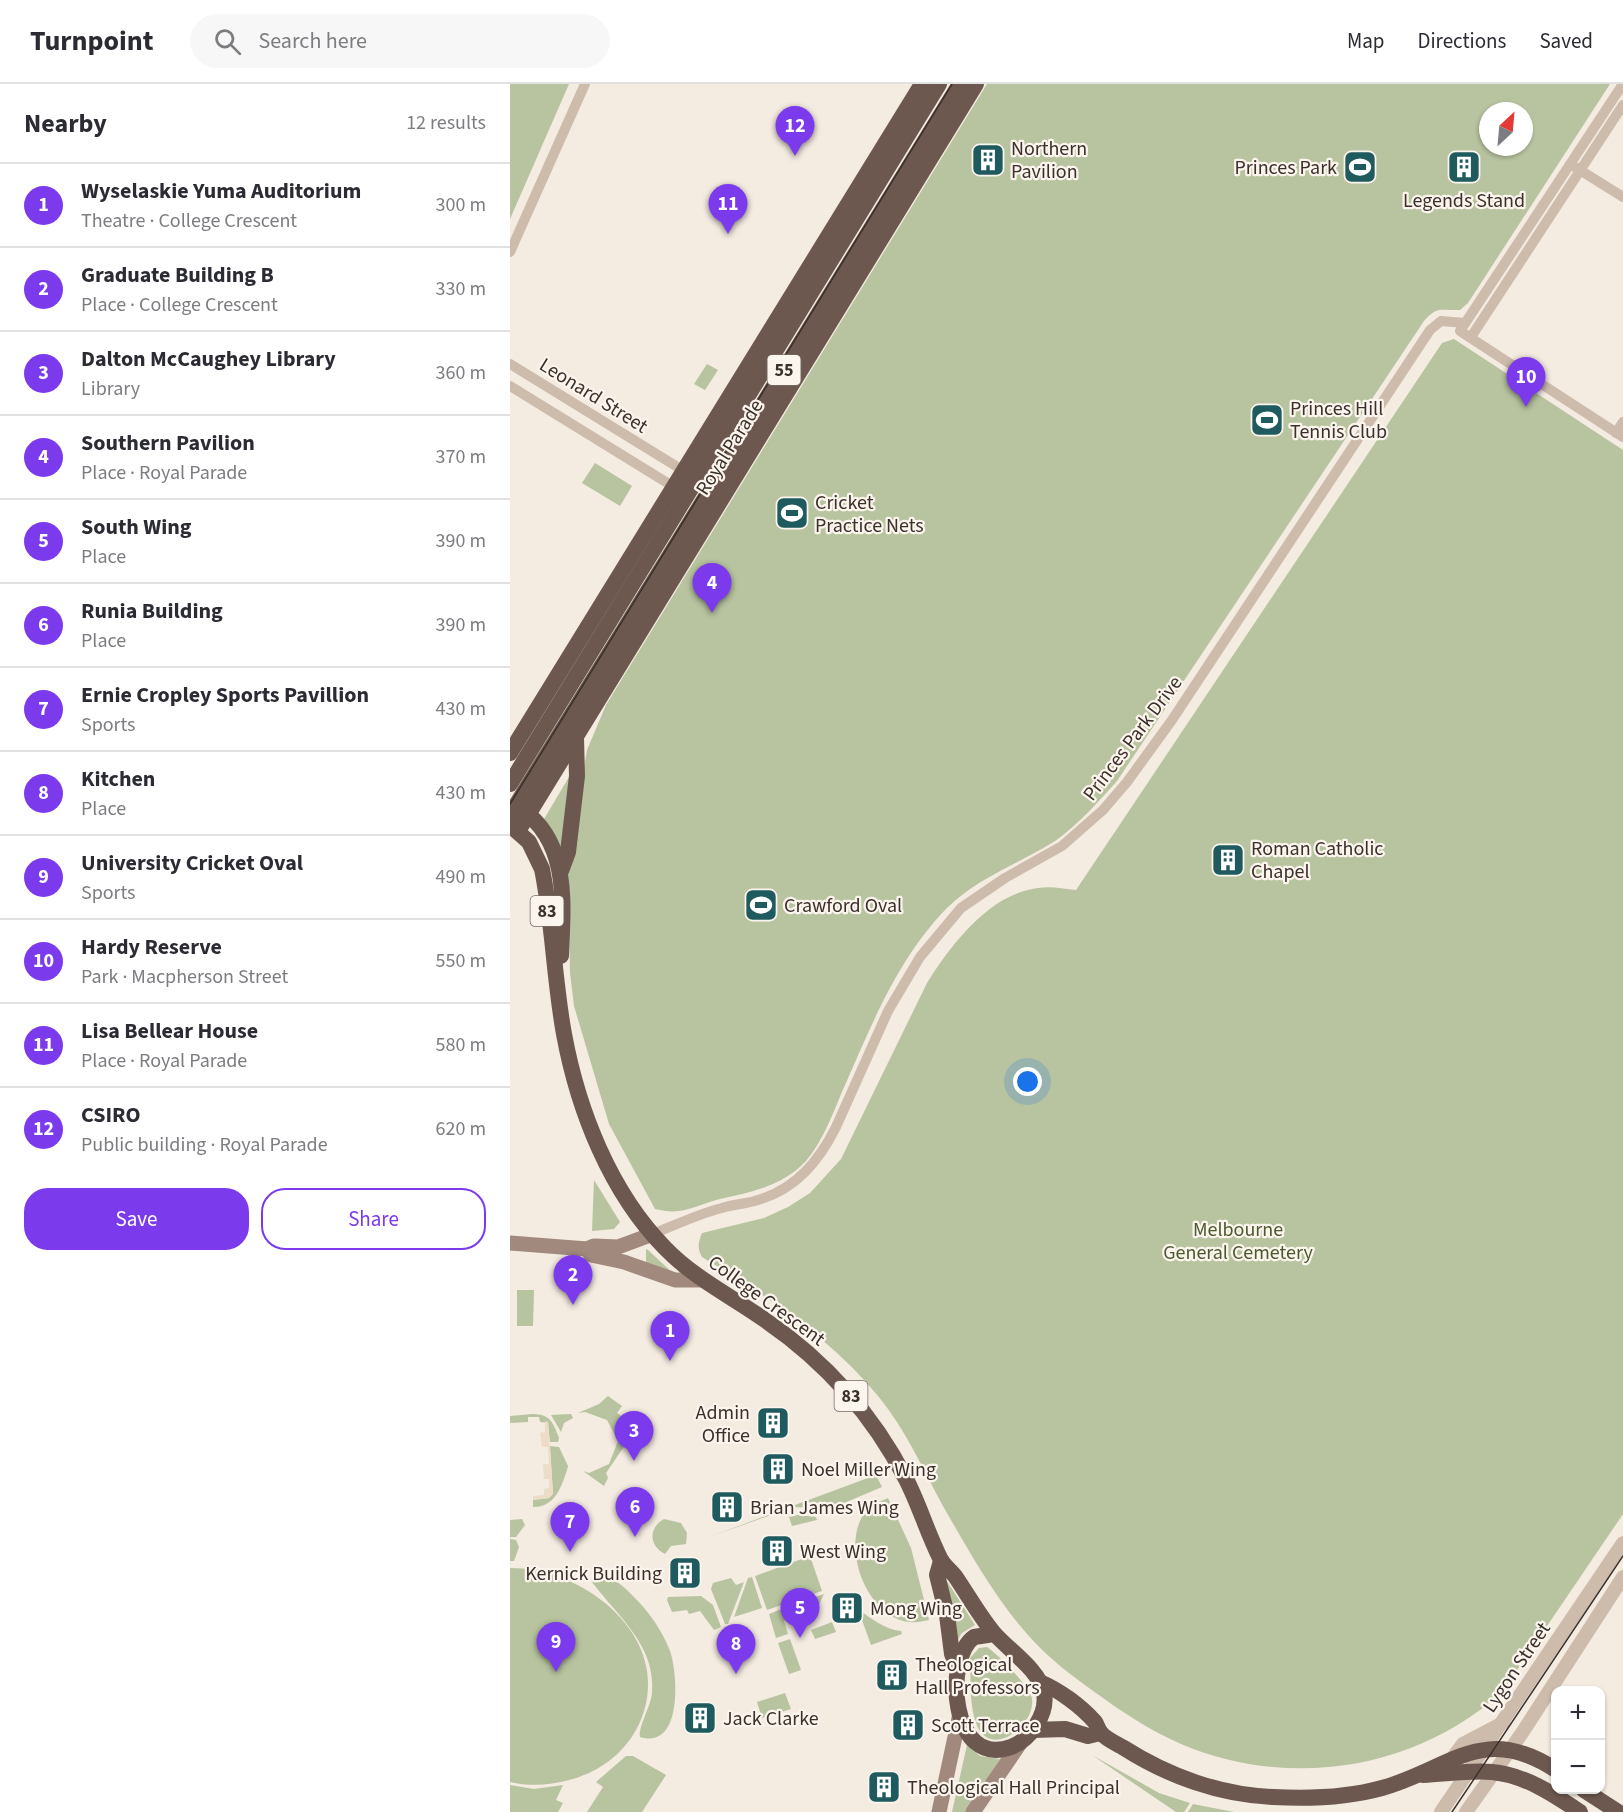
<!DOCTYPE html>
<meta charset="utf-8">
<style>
:root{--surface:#fff;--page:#f7f7f7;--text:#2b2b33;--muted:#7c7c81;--line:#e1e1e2;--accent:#7c3aed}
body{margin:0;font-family:"Source Sans 3",sans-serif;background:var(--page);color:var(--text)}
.controls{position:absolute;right:18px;bottom:18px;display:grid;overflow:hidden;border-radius:12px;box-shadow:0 2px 4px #0004}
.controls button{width:54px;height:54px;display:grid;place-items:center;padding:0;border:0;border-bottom:2px solid var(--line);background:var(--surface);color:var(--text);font:30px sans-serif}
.compass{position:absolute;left:969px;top:18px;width:54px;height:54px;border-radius:50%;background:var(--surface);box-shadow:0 2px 4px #0004;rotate:26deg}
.you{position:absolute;left:518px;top:998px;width:21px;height:21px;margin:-15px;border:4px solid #fff;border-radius:50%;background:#1a73e8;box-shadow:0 0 0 9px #1a73e833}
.badge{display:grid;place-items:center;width:39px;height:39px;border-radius:50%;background:var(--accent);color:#fff;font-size:20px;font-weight:700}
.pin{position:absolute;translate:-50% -50px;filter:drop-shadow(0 2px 3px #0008)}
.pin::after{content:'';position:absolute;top:32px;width:21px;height:18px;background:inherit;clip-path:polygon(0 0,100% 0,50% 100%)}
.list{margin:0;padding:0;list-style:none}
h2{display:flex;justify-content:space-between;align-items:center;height:78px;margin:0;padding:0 24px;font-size:26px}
h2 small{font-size:20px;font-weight:400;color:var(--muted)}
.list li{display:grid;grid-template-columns:39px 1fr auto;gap:18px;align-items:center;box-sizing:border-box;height:84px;padding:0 24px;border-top:2px solid var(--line)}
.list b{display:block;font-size:22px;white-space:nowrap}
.list p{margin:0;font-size:20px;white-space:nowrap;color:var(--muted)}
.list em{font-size:20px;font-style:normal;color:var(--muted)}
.actions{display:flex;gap:12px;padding:18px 24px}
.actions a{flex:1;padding:14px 0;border:2px solid var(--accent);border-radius:24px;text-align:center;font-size:21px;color:var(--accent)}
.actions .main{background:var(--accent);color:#fff}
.icon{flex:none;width:33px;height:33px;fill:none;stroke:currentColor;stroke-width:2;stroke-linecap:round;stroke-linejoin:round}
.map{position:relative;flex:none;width:1113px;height:1728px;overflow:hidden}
header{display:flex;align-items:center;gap:36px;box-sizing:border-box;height:84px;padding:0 30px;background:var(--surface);border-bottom:2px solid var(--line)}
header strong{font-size:28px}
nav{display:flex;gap:33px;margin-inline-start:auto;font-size:21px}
.search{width:420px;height:54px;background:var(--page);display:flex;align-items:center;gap:15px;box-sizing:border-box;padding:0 21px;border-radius:33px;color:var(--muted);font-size:22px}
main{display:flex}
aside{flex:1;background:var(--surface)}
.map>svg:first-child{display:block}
.green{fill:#b8c4a0;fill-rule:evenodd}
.plaza{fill:#ecdcc8}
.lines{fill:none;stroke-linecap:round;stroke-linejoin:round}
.minor{stroke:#cdbbac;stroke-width:10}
.tertiary{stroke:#cdbbac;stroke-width:14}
.secondary{stroke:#a18a7d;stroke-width:15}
.trunk{stroke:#6c584f;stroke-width:16}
.tram{stroke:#3b302b;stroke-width:1.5}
.labels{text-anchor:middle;stroke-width:4.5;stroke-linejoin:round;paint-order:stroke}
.shield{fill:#fbf5ee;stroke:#756b66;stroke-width:1.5}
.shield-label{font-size:18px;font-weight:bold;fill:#3b302b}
.poi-label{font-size:20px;fill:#3b302b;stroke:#fbf5ee;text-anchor:start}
.street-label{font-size:20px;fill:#3b302b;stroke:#fbf5ee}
.park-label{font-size:20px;fill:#4a5a2e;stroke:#fbf5ee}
</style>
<header>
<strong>Turnpoint</strong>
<div class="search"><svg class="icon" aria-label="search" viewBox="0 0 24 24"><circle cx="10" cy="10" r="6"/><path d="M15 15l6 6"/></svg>Search here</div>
<nav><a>Map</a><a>Directions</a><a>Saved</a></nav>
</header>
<main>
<aside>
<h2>Nearby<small>12 results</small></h2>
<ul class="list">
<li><span class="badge">1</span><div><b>Wyselaskie Yuma Auditorium</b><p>Theatre · College Crescent</p></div><em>300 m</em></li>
<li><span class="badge">2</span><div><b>Graduate Building B</b><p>Place · College Crescent</p></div><em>330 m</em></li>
<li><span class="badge">3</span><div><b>Dalton McCaughey Library</b><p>Library</p></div><em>360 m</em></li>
<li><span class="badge">4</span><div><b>Southern Pavilion</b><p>Place · Royal Parade</p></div><em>370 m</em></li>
<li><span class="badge">5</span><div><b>South Wing</b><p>Place</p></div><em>390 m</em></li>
<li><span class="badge">6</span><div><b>Runia Building</b><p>Place</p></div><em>390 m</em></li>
<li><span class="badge">7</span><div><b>Ernie Cropley Sports Pavillion</b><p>Sports</p></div><em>430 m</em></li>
<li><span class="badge">8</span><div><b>Kitchen</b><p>Place</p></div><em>430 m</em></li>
<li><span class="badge">9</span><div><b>University Cricket Oval</b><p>Sports</p></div><em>490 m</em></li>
<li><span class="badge">10</span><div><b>Hardy Reserve</b><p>Park · Macpherson Street</p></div><em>550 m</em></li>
<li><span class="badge">11</span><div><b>Lisa Bellear House</b><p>Place · Royal Parade</p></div><em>580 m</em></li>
<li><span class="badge">12</span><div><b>CSIRO</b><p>Public building · Royal Parade</p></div><em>620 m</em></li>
</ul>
<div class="actions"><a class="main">Save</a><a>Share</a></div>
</aside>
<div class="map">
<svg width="1113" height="1728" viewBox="0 0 1113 1728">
<rect width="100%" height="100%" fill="#f4ebe1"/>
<g class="green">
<polygon points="0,0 59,0 0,135"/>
<path d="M477 0H1100L958 219 950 226C931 227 928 221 914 237L607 697C588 718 568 741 545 757 509 780 468 793 437 824 388 874 363 938 335 1001 324 1026 314 1056 296 1077 273 1102 241 1108 210 1115 183 1122 173 1132 145 1125L99 1040 64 922 60 889 58 780 77 666 96 621ZM978 27H1014V63H978Z"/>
<path d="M944 255 1113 366V1430L993 1607C907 1686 779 1706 671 1660 641 1647 612 1628 586 1609 562 1592 537 1573 518 1551 486 1515 461 1471 437 1429 415 1390 397 1347 368 1312 320 1254 257 1212 192 1173 187 1164 188 1159 192 1149L254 1134 278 1123 300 1109 331 1075 417 899C441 861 479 810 528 804 541 802 553 805 566 806L918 280 932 259Z"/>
<polygon points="197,280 208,286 195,306 184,300"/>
<polygon points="85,379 122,402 110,422 72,399"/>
<polygon points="62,688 53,768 34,735"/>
<polygon points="84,1096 110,1138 104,1145 82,1147"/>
<polygon points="136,1165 138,1166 165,1191 136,1180"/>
<polygon points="7,1206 24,1206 23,1242 7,1242"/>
<polygon points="98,1312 112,1322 107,1329 116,1335 115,1338 122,1343 127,1336 130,1339 96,1389 98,1394 94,1402 73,1387 79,1389 99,1380 108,1357 97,1336 75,1328 68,1329 89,1320"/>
<path d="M22 1330C40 1330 43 1338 49 1354L48 1358H40L38 1339 30 1338 29 1333H18V1338L0 1339V1332Z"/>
<polygon points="61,1330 63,1334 54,1339 51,1348 41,1331"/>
<path d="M40 1362 49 1363 58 1382 57 1386C51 1404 45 1423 23 1423V1416L39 1414 43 1410Z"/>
<polygon points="366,1391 372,1403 320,1425 284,1423 199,1453"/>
<path d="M378 1414 401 1464 419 1536C413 1537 406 1539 400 1538 354 1534 326 1452 361 1422 366 1418 372 1417 378 1414Z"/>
<polygon points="288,1431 306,1433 307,1436 282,1442 279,1433"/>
<polygon points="12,1435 15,1441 6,1453 0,1453 0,1436"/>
<path d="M154 1435 171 1439 177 1449 176 1460 161 1462 155 1470C139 1462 138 1444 154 1435Z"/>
<polygon points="0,1455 6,1456 9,1463 4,1477 0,1477"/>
<polygon points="300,1472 312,1507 257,1526 245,1492"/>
<path d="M0 1484C81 1484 171 1562 126 1646 112 1671 89 1687 63 1695 42 1701 21 1703 0 1698Z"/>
<path d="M90 1491C105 1494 113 1502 124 1513 139 1528 152 1546 160 1567 168 1590 173 1666 130 1653 128 1643 141 1622 142 1609 146 1561 108 1533 82 1498Z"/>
<polygon points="242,1493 252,1524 224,1533 238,1494"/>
<polygon points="221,1494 226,1501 234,1498 218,1540 215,1540 201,1505 203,1499"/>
<polygon points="435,1494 465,1541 452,1549 447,1557"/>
<polygon points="314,1510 306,1527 292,1521 291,1518"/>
<polygon points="191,1512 203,1521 211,1543 204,1546 190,1527 179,1530 177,1526 162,1528 157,1516 158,1513"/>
<polygon points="284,1520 289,1522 291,1530 274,1537 278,1550 266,1554 259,1530"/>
<path d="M348 1525C362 1535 374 1545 391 1547L392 1550 361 1561Z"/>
<polygon points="322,1538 326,1548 305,1555 301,1546"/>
<polygon points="280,1555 291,1586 279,1590 268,1559"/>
<path d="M477 1563C488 1570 521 1604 522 1615 526 1642 479 1677 466 1639 459 1620 461 1595 460 1574L469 1564Z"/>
<polygon points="275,1609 281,1625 252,1634 247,1618"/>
<polygon points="457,1661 470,1672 490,1675 456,1728 442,1728"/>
<polygon points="582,1671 649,1709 680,1719 674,1728 666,1728"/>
<polygon points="116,1672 123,1672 156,1691 132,1728 77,1728 93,1703 86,1698"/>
<polygon points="0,1701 24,1705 53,1701 46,1716 53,1719 48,1728 0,1728"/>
<polygon points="683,1720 724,1728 678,1728"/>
</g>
<polygon class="plaza" points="35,1337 38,1338 43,1409 39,1414 23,1416 23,1412 34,1411 34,1405 39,1404 39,1395 34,1395 33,1380 39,1380 38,1363 32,1363 30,1349 35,1348"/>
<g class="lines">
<g class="minor">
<polyline points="1113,0 950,247 1113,353"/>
<polyline points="1065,83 1113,113"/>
<polyline points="0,168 75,0"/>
<polyline points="961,253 1113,21"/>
<polyline points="0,280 174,387"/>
<polyline points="0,302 164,403"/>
<polyline points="1106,349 1113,338"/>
<path d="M143 1150C165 1141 188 1130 212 1124 224 1120 236 1120 248 1116 286 1105 309 1077 326 1043L378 927 410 873 451 824 495 794 552 762 593 726 617 698 662 636 920 246 931 237 955 239"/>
</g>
<g class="tertiary">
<polyline points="944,1672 953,1660 993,1639"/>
<polyline points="931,1728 1113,1459"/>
<polyline points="956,1728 1012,1649 1113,1493"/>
</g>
<g class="secondary">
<polyline points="0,1159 77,1165 84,1162 108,1163 143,1150"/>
<polyline points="77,1165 81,1171 114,1178 165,1196 193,1196"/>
<polyline points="429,1728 449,1634"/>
<polyline points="463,1728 511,1658"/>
</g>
<g class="trunk">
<polyline points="0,669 412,0"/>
<polyline points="0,700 429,0"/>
<path d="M11 725C60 758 53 820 51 872"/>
<polyline points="0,731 450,0"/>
<path d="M0 741 19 758 32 785C43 839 44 896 54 950 68 1026 100 1108 155 1164 184 1194 221 1212 255 1236 315 1277 362 1329 396 1395 409 1420 417 1448 430 1474 433 1481 440 1486 445 1492 458 1511 469 1531 483 1548 498 1566 529 1585 534 1609 538 1630 520 1656 501 1663 440 1685 434 1574 464 1553L484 1550"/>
<polyline points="8,747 466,0"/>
<polyline points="51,787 58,768 67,692 66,654"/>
<polyline points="431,1477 427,1491 437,1531 442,1570 447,1582"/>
<path d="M530 1598C549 1606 571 1622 585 1638 587 1641 588 1646 591 1649 596 1655 607 1660 614 1664 658 1692 710 1711 763 1713 800 1715 836 1714 872 1704 940 1685 973 1638 1046 1686"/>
<polyline points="523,1646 555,1645 578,1652 590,1649"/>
<path d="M913 1691C936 1690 960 1686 982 1688 1015 1691 1043 1710 1070 1728"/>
<polyline points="1074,1706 1108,1728"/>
</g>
<g class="tram">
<polyline points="0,720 442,0"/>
<polyline points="942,1728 1113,1472"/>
</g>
</g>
<defs>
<g id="building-square" transform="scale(1.725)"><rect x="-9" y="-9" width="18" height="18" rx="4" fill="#1f5a5e" stroke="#fbf5ee"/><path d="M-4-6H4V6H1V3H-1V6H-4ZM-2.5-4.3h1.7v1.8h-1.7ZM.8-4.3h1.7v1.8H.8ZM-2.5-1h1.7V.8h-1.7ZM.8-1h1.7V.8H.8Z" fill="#fff"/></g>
<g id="stadium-square" transform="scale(1.725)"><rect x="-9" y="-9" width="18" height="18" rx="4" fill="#1f5a5e" stroke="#fbf5ee"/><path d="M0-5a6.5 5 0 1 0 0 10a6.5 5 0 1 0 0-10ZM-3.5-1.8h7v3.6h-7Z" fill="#fff"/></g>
</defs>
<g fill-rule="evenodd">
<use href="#building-square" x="478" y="76"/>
<use href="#stadium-square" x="850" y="83"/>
<use href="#building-square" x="954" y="83"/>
<use href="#stadium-square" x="757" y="336"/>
<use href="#stadium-square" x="282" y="429"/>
<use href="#building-square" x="718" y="776"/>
<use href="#stadium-square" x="251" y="821"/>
<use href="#building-square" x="263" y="1339"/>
<use href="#building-square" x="268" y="1385"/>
<use href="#building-square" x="217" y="1423"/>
<use href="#building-square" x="267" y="1467"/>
<use href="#building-square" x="175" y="1489"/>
<use href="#building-square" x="337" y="1524"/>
<use href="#building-square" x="382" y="1591"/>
<use href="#building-square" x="190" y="1634"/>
<use href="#building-square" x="398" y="1641"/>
<use href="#building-square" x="374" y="1703"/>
</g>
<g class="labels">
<g class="shield">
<rect x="257.5" y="271" width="33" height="30" rx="4.5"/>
<rect x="20.5" y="812" width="33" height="30" rx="4.5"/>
<rect x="324.5" y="1297" width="33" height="30" rx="4.5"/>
</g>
<g class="shield-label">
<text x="274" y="292">55</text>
<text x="37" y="833">83</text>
<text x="341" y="1318">83</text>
</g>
<g class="poi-label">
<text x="501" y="71">Northern<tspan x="501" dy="23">Pavilion</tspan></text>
<text x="827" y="90" text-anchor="end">Princes Park</text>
<text x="954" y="123" text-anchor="middle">Legends Stand</text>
<text x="780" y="331">Princes Hill<tspan x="780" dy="23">Tennis Club</tspan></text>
<text x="305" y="425">Cricket<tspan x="305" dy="23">Practice Nets</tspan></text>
<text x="741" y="771">Roman Catholic<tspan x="741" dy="23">Chapel</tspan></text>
<text x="274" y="828">Crawford Oval</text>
<text x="240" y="1335" text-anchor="end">Admin<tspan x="240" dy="23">Office</tspan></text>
<text x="291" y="1392">Noel Miller Wing</text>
<text x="240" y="1430">Brian James Wing</text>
<text x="290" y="1474">West Wing</text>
<text x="152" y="1496" text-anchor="end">Kernick Building</text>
<text x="360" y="1531">Mong Wing</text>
<text x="405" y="1587">Theological<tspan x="405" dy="23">Hall Professors</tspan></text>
<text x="213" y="1641">Jack Clarke</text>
<text x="421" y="1648">Scott Terrace</text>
<text x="397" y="1710">Theological Hall Principal</text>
</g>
<g class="street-label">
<text transform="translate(84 311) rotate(32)" y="7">Leonard Street</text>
<text transform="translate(219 363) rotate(-58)" y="7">Royal Parade</text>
<text transform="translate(622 654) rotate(-53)" y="7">Princes Park Drive</text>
<text transform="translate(257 1216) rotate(36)" y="7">College Crescent</text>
<text transform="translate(1006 1583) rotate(-56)" y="7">Lygon Street</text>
</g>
<g class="park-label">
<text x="728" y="1152">Melbourne<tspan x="728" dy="23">General Cemetery</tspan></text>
</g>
</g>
</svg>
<div class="controls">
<button>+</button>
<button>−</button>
</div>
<svg class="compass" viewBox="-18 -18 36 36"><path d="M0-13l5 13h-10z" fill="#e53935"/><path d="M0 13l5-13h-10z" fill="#7c7c81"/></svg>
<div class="you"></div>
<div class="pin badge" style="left:160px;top:1277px">1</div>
<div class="pin badge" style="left:63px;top:1221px">2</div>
<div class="pin badge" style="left:124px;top:1377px">3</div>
<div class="pin badge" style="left:202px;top:529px">4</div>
<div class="pin badge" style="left:290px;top:1554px">5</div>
<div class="pin badge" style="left:125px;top:1453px">6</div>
<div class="pin badge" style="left:60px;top:1468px">7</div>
<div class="pin badge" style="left:226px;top:1590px">8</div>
<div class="pin badge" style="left:46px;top:1588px">9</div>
<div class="pin badge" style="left:1016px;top:323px">10</div>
<div class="pin badge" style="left:218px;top:150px">11</div>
<div class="pin badge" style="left:285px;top:72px">12</div>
</div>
</main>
